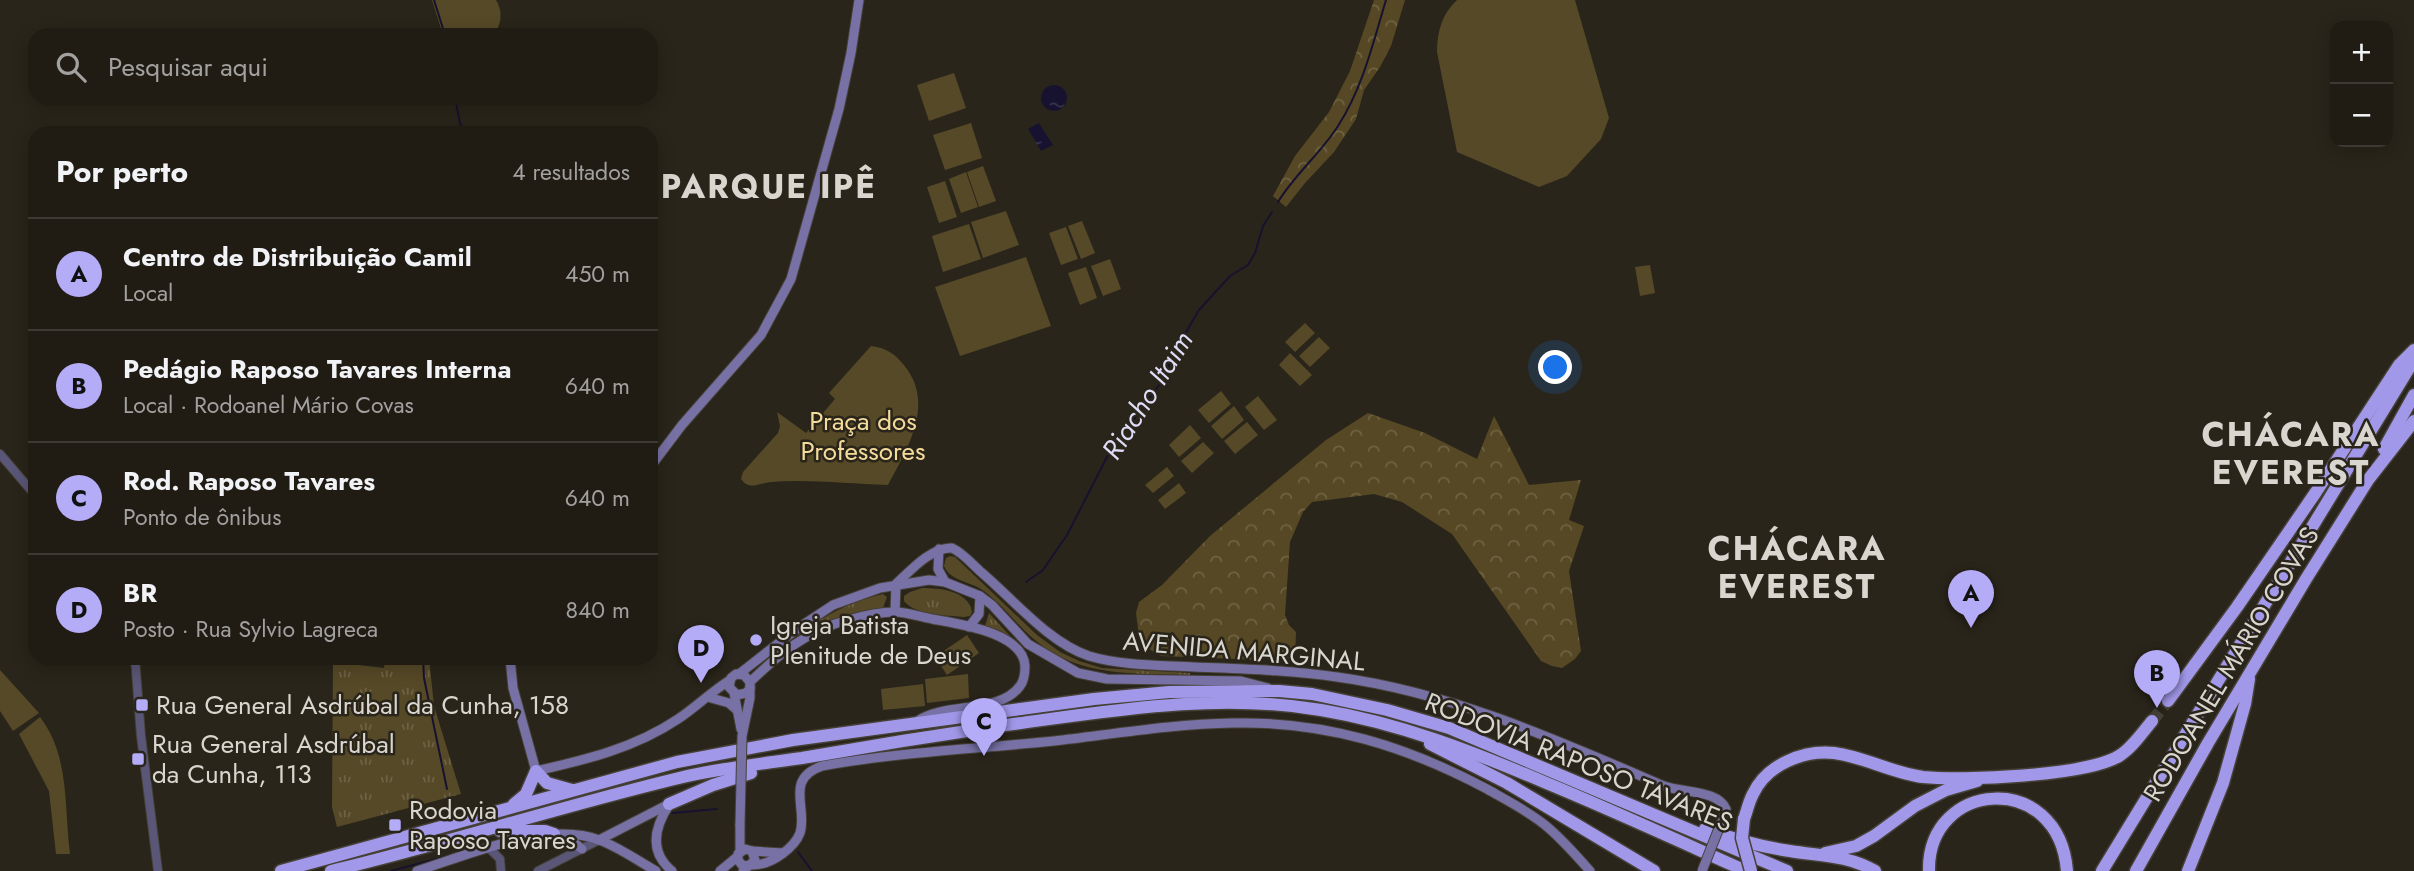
<!DOCTYPE html>
<html lang="pt">
<meta charset="utf-8">
<style>
:root{--surface:#201c14;--page:#2d2922;--text:#f1f3f6;--muted:#a2a1a0;--line:#3d3a34;--accent:#b5acf8}
body{margin:0;font-family:Jost,sans-serif;background:var(--page);color:var(--text)}
.controls{position:absolute;right:21px;top:21px;display:grid;overflow:hidden;border-radius:14px;box-shadow:0 4px 18px #0003}
.controls button{width:63px;height:63px;display:grid;place-items:center;padding:0;border:0;border-bottom:2px solid var(--line);background:var(--surface);color:var(--text);font:35px sans-serif}
.you{position:absolute;left:1556px;top:368px;width:24px;height:24px;margin:-18px;border:5px solid #fff;border-radius:50%;background:#1a73e8;box-shadow:0 0 0 10px #1a73e833}
.badge{display:grid;place-items:center;width:46px;height:46px;border-radius:50%;background:var(--accent);color:#111;font-size:23px;font-weight:700}
.pin{position:absolute;translate:-50% -58px;filter:drop-shadow(0 2px 4px #0008)}
.pin::after{content:'';position:absolute;top:37px;width:24px;height:21px;background:inherit;clip-path:polygon(0 0,100% 0,50% 100%)}
.list{margin:0;padding:0;list-style:none}
h2{display:flex;justify-content:space-between;align-items:center;height:91px;margin:0;padding:0 28px;font-size:30px}
h2 small{font-size:23px;font-weight:400;color:var(--muted)}
.list li{display:grid;grid-template-columns:46px 1fr auto;gap:21px;align-items:center;box-sizing:border-box;height:112px;padding:0 28px;border-top:2px solid var(--line)}
.list b{display:block;font-size:26px;white-space:nowrap}
.list p{margin:0;font-size:23px;white-space:nowrap;color:var(--muted)}
.list em{font-size:23px;font-style:normal;color:var(--muted)}
.icon{flex:none;width:38px;height:38px;fill:none;stroke:currentColor;stroke-width:2;stroke-linecap:round;stroke-linejoin:round}
.map{position:relative;flex:none;width:2414px;height:871px;overflow:hidden}
.search{position:absolute;background:var(--surface);box-shadow:0 4px 18px #0003;left:28px;top:28px;width:630px;height:77px;display:flex;align-items:center;gap:18px;box-sizing:border-box;padding:0 24px;border-radius:21px;color:var(--muted);font-size:26px}
.panel{position:absolute;background:var(--surface);box-shadow:0 4px 18px #0003;left:28px;top:126px;width:630px;height:539px;border-radius:21px}
.map>svg:first-child{display:block}
.grass{fill:url(#grass-tufts)}
.forest{fill:url(#forest-crowns)}
.park{fill:#564927}
.water{fill:url(#water-ripples)}
.lines{fill:none;stroke-linecap:round;stroke-linejoin:round}
.stream{stroke:#17122f;stroke-width:2}
.motorway-tunnel{stroke:#444035;stroke-width:12;stroke-dasharray:12 6;stroke-linecap:butt}
.tertiary-casing{stroke:#464137;stroke-width:10}
.secondary-casing{stroke:#464137;stroke-width:11}
.motorway-casing{stroke:#464137;stroke-width:15}
.tertiary{stroke:#5a5677;stroke-width:8}
.secondary{stroke:#7771a5;stroke-width:9}
.motorway{stroke:#a298e9;stroke-width:12}
.secondary-bridge-casing{stroke:#464137;stroke-width:11;stroke-linecap:butt}
.motorway-bridge-casing{stroke:#464137;stroke-width:15;stroke-linecap:butt}
.secondary-bridge{stroke:#7771a5;stroke-width:9}
.motorway-bridge{stroke:#a298e9;stroke-width:12}
.poi-dot{fill:#b5acf8;stroke:#2a251a;stroke-width:2.5}
.labels{text-anchor:middle;stroke-width:5;stroke-linejoin:round;paint-order:stroke}
.park-label{font-size:26px;fill:#f5db9b;stroke:#2a251a}
.poi-label{font-size:26px;fill:#d9d6cf;stroke:#2a251a;text-anchor:start}
.street-label{font-size:26px;fill:#d9d6cf;stroke:#2a251a}
.water-label{font-size:28px;font-style:italic;fill:#dedcf6;stroke:#2a251a}
.district-label{font-size:33px;font-weight:bold;letter-spacing:2px;fill:#d9d6cf;stroke:#2a251a}
</style>
<div class="map">
<svg width="2414" height="871" viewBox="0 0 2414 871">
<defs>
<pattern id="grass-tufts" width="24" height="20" patternUnits="userSpaceOnUse" patternTransform="scale(1.75)"><rect width="24" height="20" fill="#564927"/><path d="M3 7l-1-3M5 7V3M7 7l1-3M15 17l-1-3M17 17v-4M19 17l1-3" fill="none" stroke="#6e6245"/></pattern>
<pattern id="forest-crowns" width="20" height="18" patternUnits="userSpaceOnUse" patternTransform="scale(1.75)"><rect width="20" height="18" fill="#564824"/><path d="M2 6a3 3 0 1 1 6 0M12 15a3 3 0 1 1 6 0" fill="none" stroke="#6e6243"/></pattern>
<pattern id="water-ripples" width="26" height="14" patternUnits="userSpaceOnUse" patternTransform="scale(1.75)"><rect width="26" height="14" fill="#17122f"/><path d="M2 4q2-2 4 0t4 0M15 11q2-2 4 0t4 0" fill="none" stroke="#38344c"/></pattern>
</defs>
<rect width="100%" height="100%" fill="#2a251a"/>
<g class="grass">
<path d="M950 556 955 557 1037 635 1060 652 1079 661 1102 668 1190 673V675C1135 673 1079 678 1035 640 1017 625 1003 605 984 591 971 581 951 582 944 566L946 558Z"/>
<path d="M922 588C941 588 969 591 972 612L970 616 964 617C945 615 917 616 904 601V596L910 592Z"/>
<path d="M883 594 887 597 883 608 846 615 805 631 785 644C813 621 848 602 883 594Z"/>
<polygon points="989,613 1011,637 985,626"/>
<polygon points="385,658 429,658 434,706 461,794 337,827 332,807 333,662 384,668"/>
</g>
<g class="forest">
<polygon points="1374,0 1405,0 1391,46 1380,67 1364,90 1356,119 1334,152 1305,183 1286,207 1273,196 1295,156 1329,112 1350,71"/>
<polygon points="1368,413 1425,433 1477,459 1494,416 1529,485 1581,480 1569,520 1584,526 1569,571 1581,651 1575,659 1562,668 1552,666 1541,661 1452,534 1402,502 1374,494 1312,502 1303,512 1290,542 1285,615 1289,625 1296,632 1295,657 1293,659 1272,657 1260,660 1161,656 1140,644 1136,613 1139,602 1162,585 1210,536 1326,440"/>
</g>
<g class="park">
<path d="M432 0H496C503 11 502 25 493 35H443Z"/>
<path d="M1457 0H1575L1609 118 1601 139 1567 176 1539 187 1457 152 1437 52C1437 31 1442 14 1457 0Z"/>
<polygon points="954,73 966,108 929,121 917,85"/>
<polygon points="971,123 982,158 945,170 933,135"/>
<polygon points="983,166 996,201 979,207 967,172"/>
<polygon points="966,172 978,207 961,213 949,179"/>
<polygon points="945,181 957,217 939,223 927,187"/>
<polygon points="1006,211 1019,245 983,258 971,222"/>
<polygon points="1082,221 1095,253 1081,259 1068,226"/>
<polygon points="969,224 981,259 943,272 932,236"/>
<polygon points="1066,227 1078,259 1061,265 1049,233"/>
<polygon points="1026,257 1051,326 960,356 935,287"/>
<polygon points="1110,259 1121,289 1103,296 1091,266"/>
<polygon points="1650,265 1655,293 1640,296 1635,267"/>
<polygon points="1086,267 1097,298 1080,305 1068,273"/>
<polygon points="1305,323 1315,333 1295,352 1285,342"/>
<polygon points="1319,337 1330,348 1310,367 1299,356"/>
<path d="M871 346C886 348 894 353 903 364 936 402 908 448 888 485 849 484 809 479 771 482 758 483 750 491 741 479L743 472 778 433 780 426 777 412 806 433 835 399 829 393Z"/>
<polygon points="1290,353 1312,375 1300,386 1279,365"/>
<polygon points="1221,391 1231,404 1209,423 1198,410"/>
<polygon points="1258,396 1277,420 1264,430 1245,407"/>
<polygon points="1234,406 1244,420 1222,439 1211,426"/>
<polygon points="1247,422 1258,435 1235,454 1224,441"/>
<polygon points="1190,425 1201,438 1179,457 1169,445"/>
<polygon points="1203,442 1214,453 1192,473 1181,461"/>
<polygon points="1167,467 1174,476 1153,493 1145,485"/>
<polygon points="1179,483 1186,493 1165,509 1158,500"/>
<polygon points="967,635 979,653 947,675 935,657"/>
<polygon points="0,670 39,713 13,731 0,711"/>
<polygon points="968,674 969,698 927,703 925,679"/>
<polygon points="923,684 925,706 883,710 881,689"/>
<path d="M40 717C70 756 64 807 70 854H56L49 791 19 734Z"/>
</g>
<g class="water">
<circle cx="1054" cy="98" r="13"/>
<polygon points="1039,123 1053,145 1041,151 1028,129"/>
</g>
<g class="lines">
<g class="stream">
<polyline points="434,0 445,35"/>
<polyline points="455,98 462,133"/>
<path d="M1278 202C1295 174 1321 153 1338 126 1363 87 1373 43 1386 0"/>
<polyline points="1026,582 1043,570 1067,535 1109,453 1165,377 1173,354 1199,310 1230,276 1248,265 1255,253 1263,226 1272,212"/>
<polyline points="423,658 424,678 447,789"/>
<polyline points="672,813 717,809"/>
<polyline points="798,852 812,871"/>
<polyline points="391,871 451,855"/>
</g>
<polyline class="motorway-tunnel" points="2152,721 2168,701"/>
<g class="tertiary-casing">
<g id="tertiary">
<polyline points="0,454 35,495"/>
<polyline points="135,658 141,736 158,871"/>
<polyline points="489,848 500,859 501,871"/>
<polyline points="538,871 599,840"/>
</g>
</g>
<g class="secondary-casing">
<g id="secondary">
<polyline points="651,466 682,425 761,335 791,279 839,109 851,53 859,0"/>
<polyline points="939,549 938,569 945,582"/>
<path d="M896 584C910 571 931 547 952 548 963 553 972 564 981 572 1013 599 1049 643 1089 656 1123 666 1159 665 1194 667 1242 669 1290 670 1337 677 1453 693 1557 740 1664 786 1684 793 1718 790 1726 809L1723 818"/>
<polyline points="895,612 896,584"/>
<polyline points="969,627 979,614 980,596"/>
<path d="M510 658 513 688 536 771C585 760 635 748 678 719 696 707 711 692 730 680"/>
<polyline points="739,674 798,628 833,605 880,588 929,580 945,582 980,596 992,605 1028,644 1078,673 1107,679 1241,681 1268,688"/>
<path d="M750 682 744 675 736 674 731 678 729 687 737 695 746 693 750 689V682C779 654 808 630 848 620 862 616 880 612 895 612 907 612 920 617 932 619 958 624 1023 632 1025 666 1025 673 1024 681 1020 686 999 715 944 701 916 722"/>
<polyline points="734,693 741,729"/>
<polyline points="711,698 729,703 737,710"/>
<polyline points="742,736 750,698 750,686"/>
<path d="M669 805C654 828 649 852 672 871"/>
<polyline points="567,837 582,849"/>
<polyline points="599,840 669,804"/>
<polyline points="752,851 783,853"/>
<polyline points="740,852 740,824"/>
<path d="M752 865C763 865 773 861 782 854 789 849 797 841 800 833 808 808 784 779 822 766 899 752 976 749 1054 741 1114 734 1173 724 1233 723 1326 721 1406 746 1487 789 1506 800 1528 811 1545 825 1561 838 1576 855 1590 871"/>
<path d="M417 871C468 855 547 820 599 840 619 847 638 861 656 871"/>
<polyline points="720,871 737,857"/>
<polyline points="743,871 755,860 752,851 745,849 738,854 738,860 742,865 748,866"/>
</g>
</g>
<g class="motorway-casing">
<g id="motorway">
<polyline points="2384,449 2414,395"/>
<polyline points="2168,701 2237,607 2316,492 2399,365 2414,350"/>
<polyline points="1430,744 1507,783 1654,871"/>
<polyline points="514,804 526,794 536,771 547,783 572,790"/>
<polyline points="669,804 713,785 751,773"/>
<path d="M1744 819C1747 811 1749 801 1753 794 1767 764 1804 750 1834 753 1865 757 1892 773 1923 777 1963 781 2086 776 2119 756 2132 748 2142 733 2152 721"/>
<path d="M1705 829C1733 839 1761 847 1790 851 1820 856 1848 855 1875 871"/>
<polyline points="500,831 545,831 554,834"/>
<polyline points="1825,853 1856,846 1874,836 1915,806 1946,790 1977,781"/>
<polyline points="281,871 677,762 793,740 1094,699 1169,692 1279,691 1312,694 1387,710 1449,728 1787,871"/>
<path d="M331 871C448 843 562 806 679 778 719 768 761 764 802 758 870 746 938 735 1006 725 1110 711 1216 692 1321 710 1399 723 1471 751 1544 782 1612 810 1679 841 1746 871"/>
<path d="M1929 871C1927 780 2059 769 2067 871"/>
<polyline points="2102,871 2414,360"/>
<polyline points="2136,871 2208,743 2306,579 2368,480 2414,421"/>
<polyline points="2188,871 2223,783 2245,704 2249,679"/>
</g>
</g>
<use href="#tertiary" class="tertiary"/>
<use href="#secondary" class="secondary"/>
<use href="#motorway" class="motorway"/>
<g class="secondary-bridge-casing">
<g id="secondary-bridge">
<polyline points="740,824 742,738"/>
<polyline points="1702,871 1723,818"/>
</g>
</g>
<g class="motorway-bridge-casing">
<polyline id="motorway-bridge" points="1744,819 1742,838 1751,871"/>
</g>
<use href="#secondary-bridge" class="secondary-bridge"/>
<use href="#motorway-bridge" class="motorway-bridge"/>
</g>
<g class="poi-dot">
<circle cx="756" cy="640" r="7"/>
<rect x="135" y="698" width="14" height="14" rx="3.5"/>
<rect x="131" y="752" width="14" height="14" rx="3.5"/>
<rect x="388" y="818" width="14" height="14" rx="3.5"/>
</g>
<g class="labels">
<g class="park-label">
<text x="863" y="430">Praça dos<tspan x="863" dy="30">Professores</tspan></text>
</g>
<g class="poi-label">
<text x="770" y="634">Igreja Batista<tspan x="770" dy="30">Plenitude de Deus</tspan></text>
<text x="156" y="714">Rua General Asdrúbal da Cunha, 158</text>
<text x="152" y="753">Rua General Asdrúbal<tspan x="152" dy="30">da Cunha, 113</tspan></text>
<text x="409" y="819">Rodovia<tspan x="409" dy="30">Raposo Tavares</tspan></text>
</g>
<g class="street-label">
<text transform="translate(1244 651) rotate(5)" y="9">AVENIDA MARGINAL</text>
<text transform="translate(2231 664) rotate(-59)" y="9">RODOANEL MÁRIO COVAS</text>
<text transform="translate(1579 762) rotate(22)" y="9">RODOVIA RAPOSO TAVARES</text>
</g>
<g class="water-label">
<text transform="translate(1147 395) rotate(-58)" y="10">Riacho Itaim</text>
</g>
<g class="district-label">
<text x="769" y="198">PARQUE IPÊ</text>
<text x="2291" y="446">CHÁCARA<tspan x="2291" dy="38">EVEREST</tspan></text>
<text x="1797" y="560">CHÁCARA<tspan x="1797" dy="38">EVEREST</tspan></text>
</g>
</g>
</svg>
<div class="controls">
<button>+</button>
<button>−</button>
</div>
<div class="you"></div>
<div class="pin badge" style="left:1971px;top:628px">A</div>
<div class="pin badge" style="left:2157px;top:708px">B</div>
<div class="pin badge" style="left:984px;top:756px">C</div>
<div class="pin badge" style="left:701px;top:683px">D</div>
<div class="search"><svg class="icon" aria-label="search" viewBox="0 0 24 24"><circle cx="10" cy="10" r="6"/><path d="M15 15l6 6"/></svg>Pesquisar aqui</div>
<section class="panel">
<h2>Por perto<small>4 resultados</small></h2>
<ul class="list">
<li><span class="badge">A</span><div><b>Centro de Distribuição Camil</b><p>Local</p></div><em>450 m</em></li>
<li><span class="badge">B</span><div><b>Pedágio Raposo Tavares Interna</b><p>Local · Rodoanel Mário Covas</p></div><em>640 m</em></li>
<li><span class="badge">C</span><div><b>Rod. Raposo Tavares</b><p>Ponto de ônibus</p></div><em>640 m</em></li>
<li><span class="badge">D</span><div><b>BR</b><p>Posto · Rua Sylvio Lagreca</p></div><em>840 m</em></li>
</ul>
</section>
</div>
